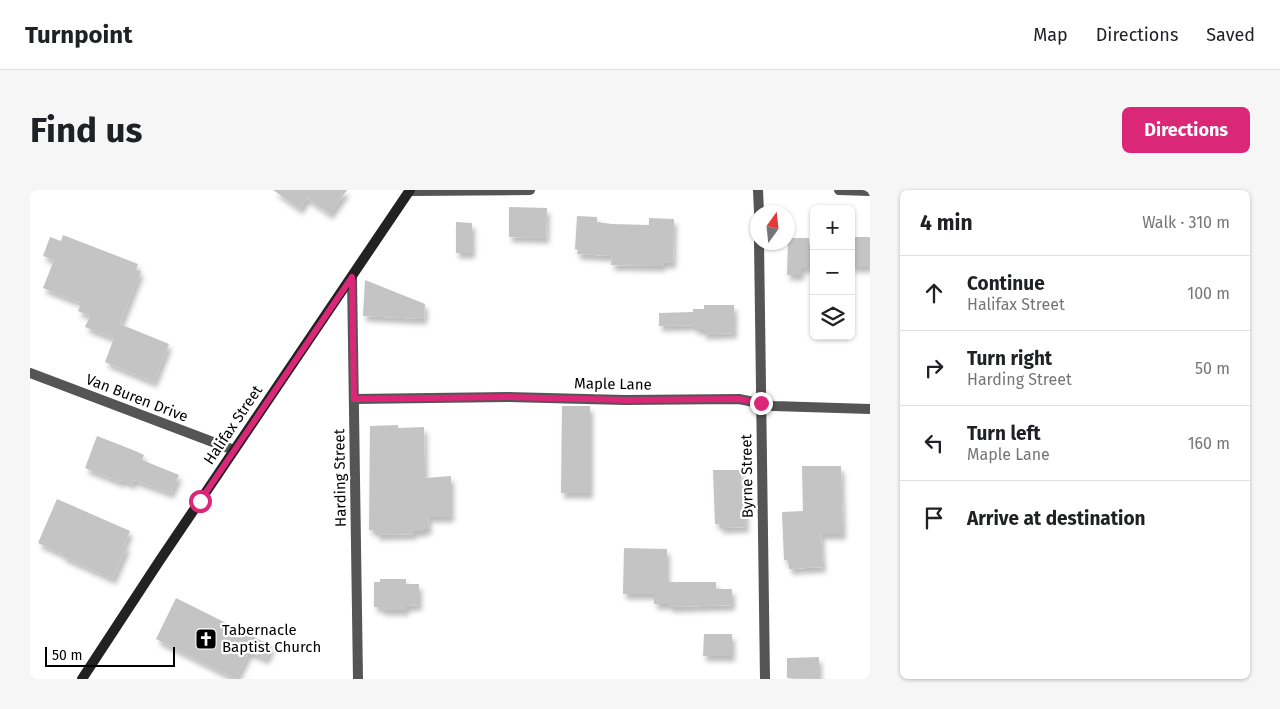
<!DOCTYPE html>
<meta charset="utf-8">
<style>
:root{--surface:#fff;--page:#f6f6f6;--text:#202124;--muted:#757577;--line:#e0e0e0;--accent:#db2777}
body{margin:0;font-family:"Fira Sans",sans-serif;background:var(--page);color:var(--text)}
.controls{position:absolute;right:15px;top:15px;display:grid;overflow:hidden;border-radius:8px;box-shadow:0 1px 4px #0004}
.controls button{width:45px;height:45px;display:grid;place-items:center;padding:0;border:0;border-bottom:1px solid var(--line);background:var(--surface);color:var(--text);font:25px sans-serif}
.compass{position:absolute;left:720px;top:15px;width:45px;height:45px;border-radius:50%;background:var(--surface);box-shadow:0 1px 4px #0004;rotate:15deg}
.scale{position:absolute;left:15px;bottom:12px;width:130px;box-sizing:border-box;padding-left:5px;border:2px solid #000;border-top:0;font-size:14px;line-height:18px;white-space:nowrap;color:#000;-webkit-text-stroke:4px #fff;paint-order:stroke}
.stop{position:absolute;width:15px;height:15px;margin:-11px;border:4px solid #db2777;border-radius:50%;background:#fff}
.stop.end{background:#db2777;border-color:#fff;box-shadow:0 1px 5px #0008}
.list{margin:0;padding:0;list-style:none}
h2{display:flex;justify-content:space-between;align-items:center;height:65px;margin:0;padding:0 20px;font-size:21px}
h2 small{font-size:16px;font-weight:400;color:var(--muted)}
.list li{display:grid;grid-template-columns:32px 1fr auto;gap:15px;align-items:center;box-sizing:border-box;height:75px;padding:0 20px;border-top:1px solid var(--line)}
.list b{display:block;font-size:19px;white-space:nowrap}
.list p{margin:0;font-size:16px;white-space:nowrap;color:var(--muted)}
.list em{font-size:16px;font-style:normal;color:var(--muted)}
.icon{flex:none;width:28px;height:28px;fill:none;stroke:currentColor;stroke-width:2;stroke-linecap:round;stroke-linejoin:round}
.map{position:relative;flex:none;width:840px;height:489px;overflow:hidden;border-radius:8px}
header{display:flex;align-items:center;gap:30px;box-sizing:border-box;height:70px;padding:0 25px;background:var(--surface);border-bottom:1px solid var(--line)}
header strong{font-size:24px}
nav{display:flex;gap:28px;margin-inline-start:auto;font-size:18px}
.intro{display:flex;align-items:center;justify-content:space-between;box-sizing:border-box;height:120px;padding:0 30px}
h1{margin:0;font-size:35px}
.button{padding:12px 22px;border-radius:8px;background:var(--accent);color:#fff;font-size:18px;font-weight:700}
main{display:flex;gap:30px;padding:0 30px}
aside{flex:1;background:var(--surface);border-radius:8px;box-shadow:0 1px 4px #0004}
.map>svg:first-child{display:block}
.building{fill:#c4c4c4;filter:url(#shadow)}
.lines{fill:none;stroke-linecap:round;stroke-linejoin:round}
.street{stroke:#555;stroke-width:10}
.secondary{stroke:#222;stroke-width:10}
.route{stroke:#db2777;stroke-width:6}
.labels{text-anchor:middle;stroke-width:4.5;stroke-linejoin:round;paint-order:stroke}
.street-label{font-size:15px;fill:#000;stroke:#fff}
.poi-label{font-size:15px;fill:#000;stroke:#fff;text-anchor:start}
</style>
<header>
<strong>Turnpoint</strong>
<nav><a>Map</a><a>Directions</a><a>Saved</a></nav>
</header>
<div class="intro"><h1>Find us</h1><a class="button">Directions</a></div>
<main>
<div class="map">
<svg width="840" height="489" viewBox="0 0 840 489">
<defs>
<filter id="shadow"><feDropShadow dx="3" dy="5.5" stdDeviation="2.5" flood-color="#0004"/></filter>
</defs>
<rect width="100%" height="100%" fill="#fff"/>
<g class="building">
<polygon points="243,0 317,0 300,24 277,8 270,19"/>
<polygon points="479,17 517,18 516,48 479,47"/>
<polygon points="547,26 567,27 567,32 582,34 619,35 619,28 644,29 643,73 632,73 633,76 581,75 582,66 547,64 548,60 545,59"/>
<polygon points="426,32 442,33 442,63 426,63"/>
<polygon points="33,45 108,74 106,80 111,81 90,134 139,154 124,192 75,172 84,148 55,137 60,126 48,121 51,113 13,98 24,70 13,66 20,47 31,51"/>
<rect x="821" y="47" width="19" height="30"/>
<polygon points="758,48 779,48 779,73 778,74 778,78 771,78 771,85 757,85"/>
<polygon points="335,90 395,114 394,129 333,126"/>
<polygon points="674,115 704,115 704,143 673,144 673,139 664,139 664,135 629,136 629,123 663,122 663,119 674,119"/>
<polygon points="532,216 560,216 560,303 531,303"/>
<polygon points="368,235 368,238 394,237 395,288 421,286 421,327 398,327 399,339 394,339 394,341 384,341 384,344 346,345 346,340 339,340 340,236"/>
<polygon points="67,246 103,260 114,265 112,270 149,285 141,303 104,290 102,294 92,290 91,292 55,278"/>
<polygon points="772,276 811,276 813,344 791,344 793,377 759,379 758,370 754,370 752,322 773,321"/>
<polygon points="683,280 711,280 712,312 715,312 716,337 690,338 690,334 685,334"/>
<polygon points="27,309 100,341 94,356 97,357 83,389 32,366 33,364 8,353"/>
<polygon points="594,358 637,359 637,392 686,392 686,399 702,399 702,415 640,417 639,414 624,414 624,404 593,404"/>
<polygon points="350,389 376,389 376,394 389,394 389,415 376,416 376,420 351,420 351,417 344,417 344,392 350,392"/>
<polygon points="146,408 242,456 236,469 219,462 206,489 126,449"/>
<polygon points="674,444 702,444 702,466 673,466"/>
<polygon points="789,467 789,489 757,488 757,468"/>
</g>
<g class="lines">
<g class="street">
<polyline points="728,0 729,22"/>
<polyline points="809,0 840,1"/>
<polyline points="380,1 500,0"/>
<polyline points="729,52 735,489"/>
<polyline points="322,87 328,489"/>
<polyline points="0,183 204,260"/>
<polyline points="324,209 478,207 595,210 709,209 743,216 840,219"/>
</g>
<polyline class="secondary" points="52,489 130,370 380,0"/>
</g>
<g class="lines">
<polyline class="route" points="170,311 322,87 324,209 478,207 595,210 709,209 731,213"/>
</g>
<defs>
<g id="church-square" transform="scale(1.125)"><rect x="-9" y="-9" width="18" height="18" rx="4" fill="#000" stroke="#fff"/><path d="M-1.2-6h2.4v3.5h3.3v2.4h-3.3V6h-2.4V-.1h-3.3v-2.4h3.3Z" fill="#fff"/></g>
</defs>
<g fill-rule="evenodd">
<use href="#church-square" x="176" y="449"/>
</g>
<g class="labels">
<g class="street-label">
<text transform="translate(583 194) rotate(1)" y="5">Maple Lane</text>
<text transform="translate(107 208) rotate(21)" y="5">Van Buren Drive</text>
<text transform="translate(203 235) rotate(-56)" y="5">Halifax Street</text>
<text transform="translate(717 286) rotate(-91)" y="5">Byrne Street</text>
<text transform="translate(310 288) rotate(-91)" y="5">Harding Street</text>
</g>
<g class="poi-label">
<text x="192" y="445">Tabernacle<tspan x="192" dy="17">Baptist Church</tspan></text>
</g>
</g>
</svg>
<div class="controls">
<button>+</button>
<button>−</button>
<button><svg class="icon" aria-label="layers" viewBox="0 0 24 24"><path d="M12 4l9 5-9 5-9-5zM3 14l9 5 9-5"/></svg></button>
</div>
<svg class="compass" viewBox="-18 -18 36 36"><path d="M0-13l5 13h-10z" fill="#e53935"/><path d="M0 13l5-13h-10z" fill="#757577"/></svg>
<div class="scale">50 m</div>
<div class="stop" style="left:170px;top:311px"></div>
<div class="stop end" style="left:731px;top:213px"></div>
</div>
<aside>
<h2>4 min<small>Walk · 310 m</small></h2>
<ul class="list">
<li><svg class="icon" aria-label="ahead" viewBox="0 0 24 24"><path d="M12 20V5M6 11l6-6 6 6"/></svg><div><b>Continue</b><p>Halifax Street</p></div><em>100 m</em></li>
<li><svg class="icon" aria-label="right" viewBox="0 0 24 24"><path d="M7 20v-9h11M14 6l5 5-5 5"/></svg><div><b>Turn right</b><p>Harding Street</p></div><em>50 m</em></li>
<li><svg class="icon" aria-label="left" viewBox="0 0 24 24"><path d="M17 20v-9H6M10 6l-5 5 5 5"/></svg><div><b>Turn left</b><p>Maple Lane</p></div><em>160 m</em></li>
<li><svg class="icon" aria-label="arrive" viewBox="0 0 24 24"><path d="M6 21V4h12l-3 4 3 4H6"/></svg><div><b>Arrive at destination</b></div></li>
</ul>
</aside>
</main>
